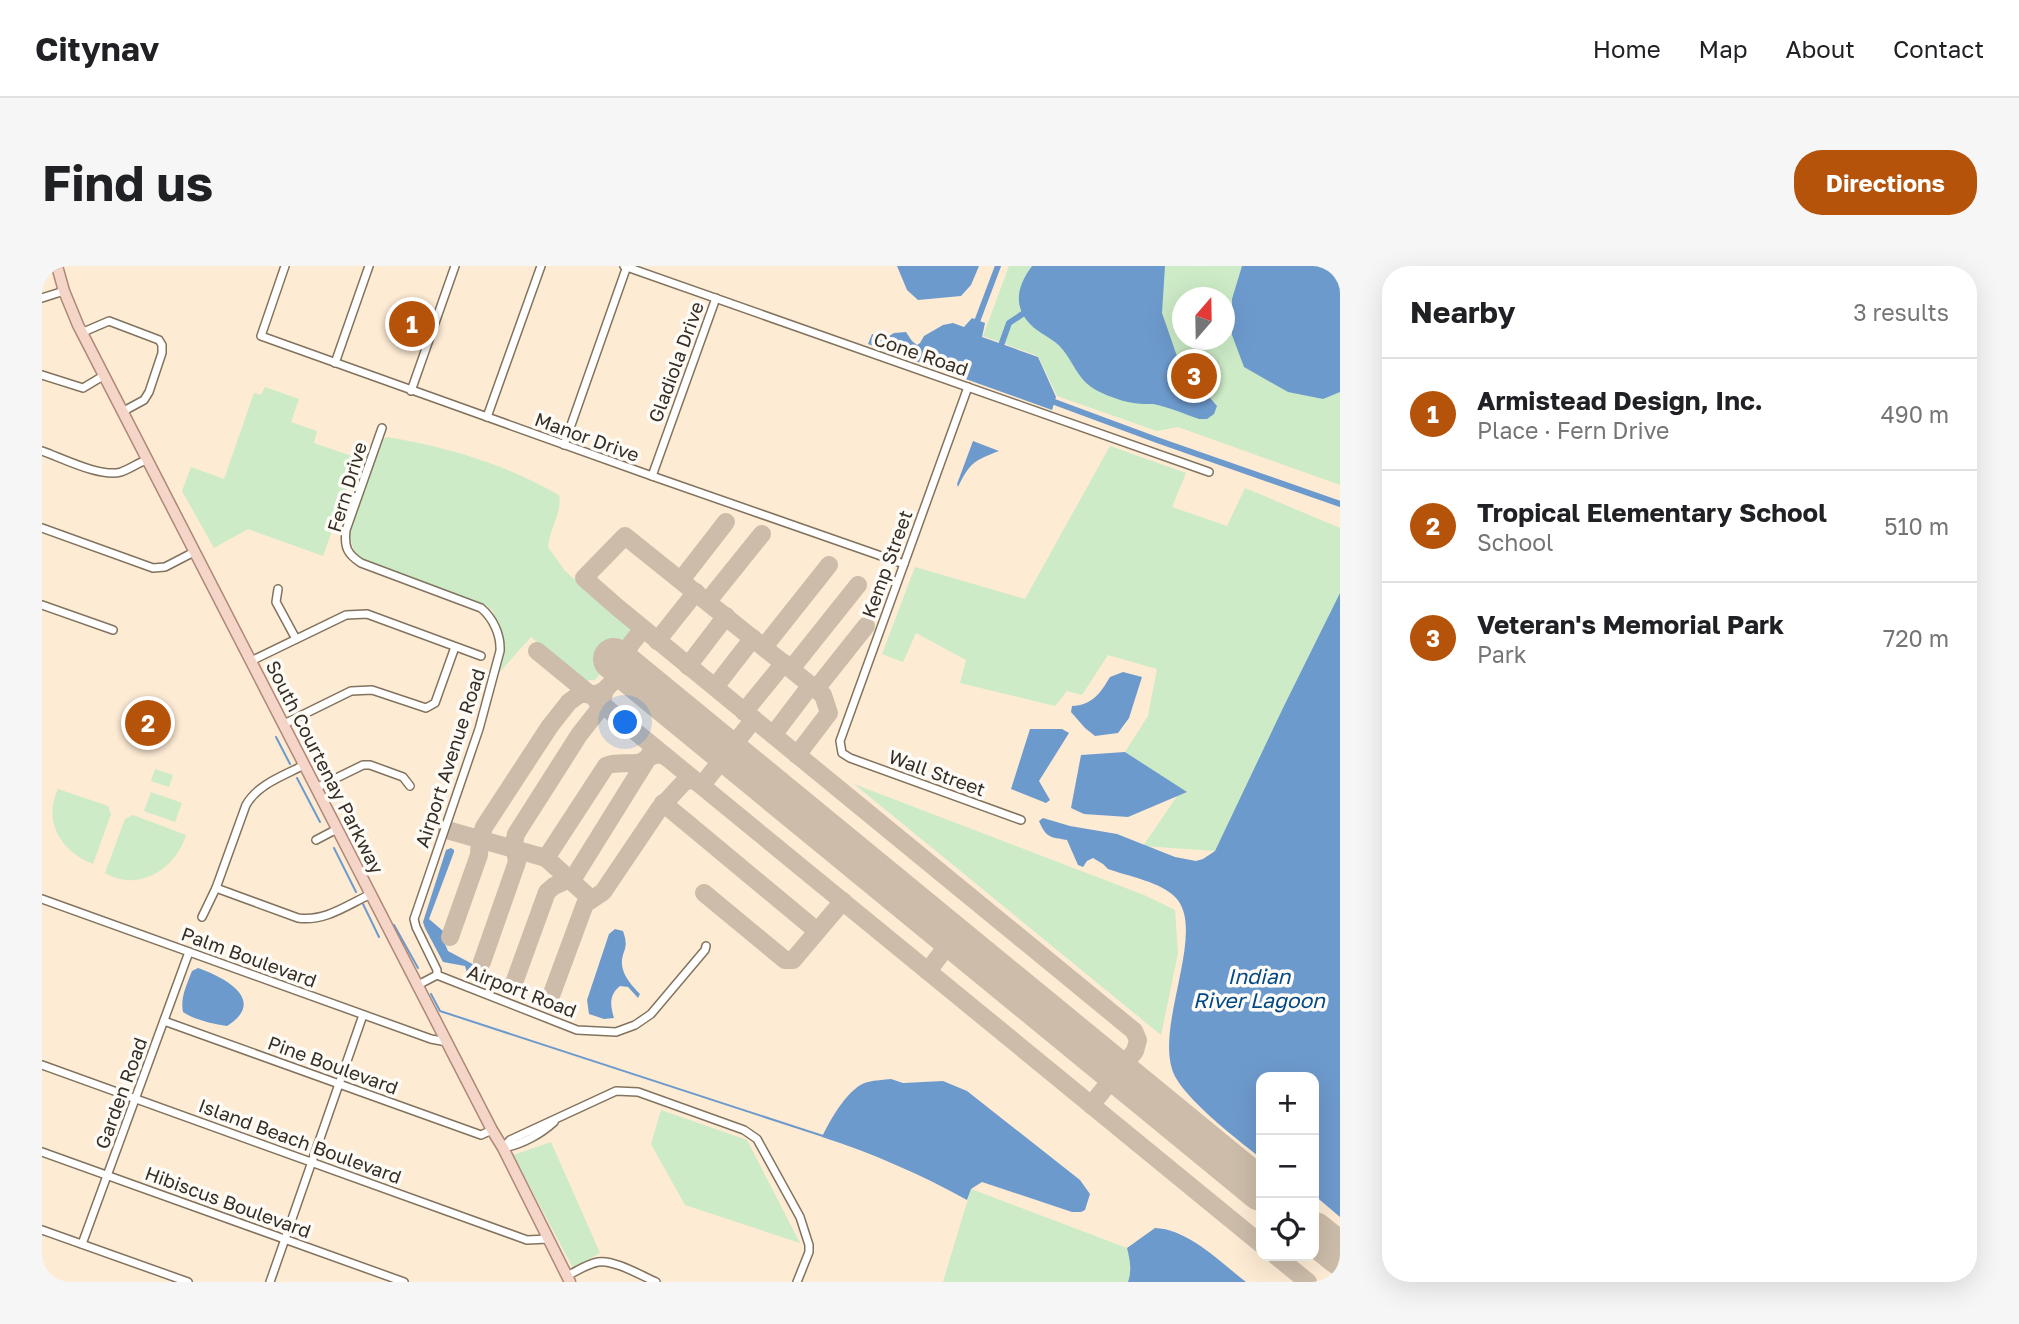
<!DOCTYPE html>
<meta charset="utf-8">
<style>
:root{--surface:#fff;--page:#f6f6f6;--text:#202124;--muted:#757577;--line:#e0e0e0;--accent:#b45309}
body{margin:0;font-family:"Golos Text",sans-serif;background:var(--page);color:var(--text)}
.controls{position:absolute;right:21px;bottom:21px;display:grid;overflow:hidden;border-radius:14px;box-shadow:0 7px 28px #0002}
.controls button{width:63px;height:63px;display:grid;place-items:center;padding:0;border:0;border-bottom:2px solid var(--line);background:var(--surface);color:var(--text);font:35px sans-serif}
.compass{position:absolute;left:1130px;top:21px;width:63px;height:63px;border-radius:50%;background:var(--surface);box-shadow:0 7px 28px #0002;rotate:20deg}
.you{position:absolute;left:584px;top:457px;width:24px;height:24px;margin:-18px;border:5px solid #fff;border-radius:50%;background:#1a73e8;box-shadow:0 0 0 10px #1a73e833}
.badge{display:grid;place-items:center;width:46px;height:46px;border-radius:50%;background:var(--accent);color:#fff;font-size:23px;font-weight:700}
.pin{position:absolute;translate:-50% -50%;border:4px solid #fff;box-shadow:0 2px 7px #0006}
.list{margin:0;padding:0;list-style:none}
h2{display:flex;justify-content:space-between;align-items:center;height:91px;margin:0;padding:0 28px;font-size:30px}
h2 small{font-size:23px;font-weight:400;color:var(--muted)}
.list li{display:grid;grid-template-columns:46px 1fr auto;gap:21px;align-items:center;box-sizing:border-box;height:112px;padding:0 28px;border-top:2px solid var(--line)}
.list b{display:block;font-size:26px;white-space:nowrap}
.list p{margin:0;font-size:23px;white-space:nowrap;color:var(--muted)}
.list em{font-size:23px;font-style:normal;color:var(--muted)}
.icon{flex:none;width:38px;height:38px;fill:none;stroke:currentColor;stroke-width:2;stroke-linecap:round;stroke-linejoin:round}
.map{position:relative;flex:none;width:1298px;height:1016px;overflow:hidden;border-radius:28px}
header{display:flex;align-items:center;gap:42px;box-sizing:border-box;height:98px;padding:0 35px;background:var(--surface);border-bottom:2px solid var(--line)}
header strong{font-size:33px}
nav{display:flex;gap:38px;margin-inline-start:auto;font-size:24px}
.intro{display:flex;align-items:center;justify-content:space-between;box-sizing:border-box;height:168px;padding:0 42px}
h1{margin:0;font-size:49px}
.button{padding:18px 32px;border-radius:28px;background:var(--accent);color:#fff;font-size:24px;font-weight:700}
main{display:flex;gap:42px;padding:0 42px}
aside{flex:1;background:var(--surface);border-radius:28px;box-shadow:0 7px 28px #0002}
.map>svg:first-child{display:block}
.green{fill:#ccebc6;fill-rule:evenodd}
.water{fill:#6d9acd}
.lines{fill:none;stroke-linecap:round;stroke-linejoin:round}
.stream{stroke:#6d9acd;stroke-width:2}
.canal{stroke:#6d9acd;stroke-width:6}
.taxiway{stroke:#ccbca9;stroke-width:18}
.runway{stroke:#ccbca9;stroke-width:42}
.minor-casing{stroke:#82735e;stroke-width:10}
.major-casing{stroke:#ae8877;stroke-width:13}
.minor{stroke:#fff;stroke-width:7}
.major{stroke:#f5d5c8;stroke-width:10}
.labels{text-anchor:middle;stroke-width:7;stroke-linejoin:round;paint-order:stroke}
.street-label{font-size:19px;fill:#342e25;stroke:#fefbf6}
.water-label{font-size:21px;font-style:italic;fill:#024987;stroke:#fefbf6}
</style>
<header>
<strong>Citynav</strong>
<nav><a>Home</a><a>Map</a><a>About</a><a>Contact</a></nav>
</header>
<div class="intro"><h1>Find us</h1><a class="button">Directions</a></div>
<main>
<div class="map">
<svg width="1298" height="1016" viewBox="0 0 1298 1016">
<rect width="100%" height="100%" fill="#fdebd4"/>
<g class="green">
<path d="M967 0H1298V219L1136 161 1115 165 1015 130 996 90 941 70ZM1140 32H1182V74H1140Z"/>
<polygon points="223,121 257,133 249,156 275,165 272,177 316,192 281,290 206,263 172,282 140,225 149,201 182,213 212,127 219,129"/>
<path d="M345 171C405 181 463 198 517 229 521 245 507 264 506 281L523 305 588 361V370L553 414 540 415 489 371 456 408 463 380 451 345 445 340 317 292 311 282 307 267 338 175Z"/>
<polygon points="1068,180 1144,207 1130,241 1185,260 1203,222 1298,262 1298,329 1173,585 1101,580 1140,523 1083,486 1106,450 1115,403 1066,389 1040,429 1025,425 1013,440 918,417 924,394 874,367 861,396 840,388 873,301 983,333"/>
<polygon points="113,503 131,509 127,521 109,515"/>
<polygon points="812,518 1102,629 1133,644 1136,687 1119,769"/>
<path d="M16 523 66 540 69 548 51 598C20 586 0 556 16 523Z"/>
<polygon points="109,526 140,537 133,556 102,545"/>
<path d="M91 549 144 569C134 602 97 627 63 607L83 553Z"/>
<polygon points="619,844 705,874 758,977 643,939 609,878"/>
<polygon points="509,876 558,987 531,1002 471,889"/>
<path d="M929 923 1085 982C1088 994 1090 1004 1086 1016H901Z"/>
</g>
<g class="water">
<polygon points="855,0 937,0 929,19 919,30 876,34 865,24"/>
<path d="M990 0H1123L1120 47 1137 96 1175 140 1172 148 1165 153H1157C1142 148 1127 141 1111 138 1108 138 1104 138 1101 138 1086 137 1073 133 1060 127 1037 117 1035 102 1021 84 1012 72 997 68 988 58 970 39 976 19 990 0Z"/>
<polygon points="1200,0 1298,0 1298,126 1281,133 1246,126 1202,101 1190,69 1190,33"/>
<polygon points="930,52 943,57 940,71 996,91 1014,131 1010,144 826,78 830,68 842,73 852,67 864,66 870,75 875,79 878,77 882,70 901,59 911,57 922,61"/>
<path d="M931 175 957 185C931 195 928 197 916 221L915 218Z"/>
<path d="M1298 327V951L1272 929V811H1219V892C1197 875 1137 829 1130 803 1115 755 1164 664 1134 632 1120 616 1085 610 1066 603L1061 598 1051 592 1045 595 1041 601 1036 599 1025 574C1008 571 1004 572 997 555L1001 552 1028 560 1075 568 1133 591 1154 595 1161 593 1173 585 1241 442Z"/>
<path d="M1081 406 1100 411 1087 452 1076 467 1053 470 1043 462 1029 446 1030 440C1050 439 1058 428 1068 411Z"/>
<polygon points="988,463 1020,463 1027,467 997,515 1008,534 1004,537 969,523"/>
<polygon points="1083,486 1145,526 1086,551 1042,548 1029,542 1039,489"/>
<polygon points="409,582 412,584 412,586 387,653 401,665 400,671 406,685 438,702 446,714 462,721 461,726 426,710 423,700 401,696 383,662 381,656 404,584"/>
<path d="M573 663 581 665C588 685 579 684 580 699 581 710 591 721 598 728L596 732 586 721 578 720C567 729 568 739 572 752L562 753 547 748 545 734 567 668Z"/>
<path d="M156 702C182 711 226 734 185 760 171 758 153 754 141 746 138 732 145 718 150 705Z"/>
<path d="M849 813 861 817 901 815 925 825 1038 914 1048 928 1043 944 1039 946H1030L940 916 929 923 925 934C880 909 830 887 780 871 788 854 807 820 826 816 833 814 842 814 849 813Z"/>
<path d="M1113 962C1146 963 1178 996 1204 1016H1086C1090 1004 1088 994 1085 982Z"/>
</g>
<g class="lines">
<g class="stream">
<polyline points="234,471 248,498"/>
<polyline points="255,512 278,556"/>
<polyline points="292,582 314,626"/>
<polyline points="321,638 337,671"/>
<polyline points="352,659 376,702"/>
<polyline points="389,728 398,745 781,870"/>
</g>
<g class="canal">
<polyline points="933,61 956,0"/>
<polyline points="957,85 967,57 982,47"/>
<polyline points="1007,134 1115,174 1298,238"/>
</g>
<g class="taxiway">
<polyline points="639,314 684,256"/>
<polyline points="666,335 720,268"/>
<polyline points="615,375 654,326"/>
<polyline points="722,381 787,299"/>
<polyline points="495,385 1219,978"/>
<polyline points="646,400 684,350"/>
<polyline points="749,403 816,319"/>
<polyline points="673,421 711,372"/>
<polyline points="774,423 824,360"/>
<path d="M557 432C566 419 575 408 592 410 574 389 587 381 601 363"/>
<polyline points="702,446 742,397"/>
<polyline points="731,469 769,419"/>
<polyline points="755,489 787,447 781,429 583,270 542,312 575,341 1092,765 1096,774 1093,785 1049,839"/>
<polyline points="621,537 775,665"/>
<polyline points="405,564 504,592 549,633"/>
<path d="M504 592 564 500C579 493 600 504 608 488"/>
<polyline points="662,627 743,694 751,694 801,635"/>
<polyline points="408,671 437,589 438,573 442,561 508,460 527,436 538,428 555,428 563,424"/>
<polyline points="440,696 475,596 472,577 474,568 537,469 555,446 562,428"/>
<polyline points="886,705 911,672"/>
<polyline points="472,717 505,626 512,620 532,611 606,492 615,488 623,490"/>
<polyline points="509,730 543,638 561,626 617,543 643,515 651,514 660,519 712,453"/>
<polyline points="1234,990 1266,1016"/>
</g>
<g class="runway">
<polyline points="572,393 1219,924"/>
<polyline points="1272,967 1298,988"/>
</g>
<g class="minor-casing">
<g id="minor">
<polyline points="243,0 219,70 610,210 862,298"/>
<polyline points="582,0 1167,206"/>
<polyline points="0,32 22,25"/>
<polyline points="39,67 67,55 117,74 120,79 120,87 107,126 102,134 80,146"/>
<polyline points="293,97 327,0"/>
<polyline points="0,109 41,122 61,110"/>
<polyline points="926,121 798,475 800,487 808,492 979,554"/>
<polyline points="369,125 413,0"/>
<polyline points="445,151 499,0"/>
<path d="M340 162 304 264C302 281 305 288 319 297L439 342C451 352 459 369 458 385L437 463 372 653 374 661 395 704V709"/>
<polyline points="522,179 585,0"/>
<path d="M0 185C20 192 59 212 79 206 88 203 96 197 104 194"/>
<polyline points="610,210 674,32"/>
<polyline points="0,262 111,302 123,301 152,286"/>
<polyline points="236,323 234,336 254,373"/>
<polyline points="0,339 71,364"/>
<polyline points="209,395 304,349 325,348 439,390"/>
<polyline points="242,458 309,425 330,424 384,442 393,437 413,381"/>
<polyline points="274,522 321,499 328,499 361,511 368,520"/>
<polyline points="274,574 295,563"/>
<path d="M174 622 256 652C283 656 305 639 329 628"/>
<polyline points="0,633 389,773 405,776"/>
<path d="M160 651 174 622 204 539C216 518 241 510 262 499"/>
<polyline points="376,719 395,709 535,764 574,766 593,759 609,748 663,684 664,680"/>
<polyline points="122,755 439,869 450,864"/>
<polyline points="0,799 485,974 506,973"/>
<polyline points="461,882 468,874 574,825 596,826 702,864 715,873 758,951 767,979 767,986 755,1016"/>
<path d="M461 882C479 879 499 868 512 856"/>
<polyline points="0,886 362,1016"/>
<polyline points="0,964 146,1016"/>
<polyline points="40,978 147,686"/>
<path d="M525 1010C535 1005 545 998 556 996 571 993 600 1010 614 1016"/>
<polyline points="228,1016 321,749"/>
</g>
</g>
<g class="major-casing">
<polyline id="major" points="15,0 22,25 36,59 450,864 461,882 528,1016"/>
</g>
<use href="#minor" class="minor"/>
<use href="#major" class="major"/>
</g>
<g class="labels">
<g class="street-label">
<text transform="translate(879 88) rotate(19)" y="7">Cone Road</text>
<text transform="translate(634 96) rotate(-70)" y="7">Gladiola Drive</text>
<text transform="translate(545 171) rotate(20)" y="7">Manor Drive</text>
<text transform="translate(305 221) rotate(-73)" y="7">Fern Drive</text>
<text transform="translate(845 298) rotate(-70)" y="7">Kemp Street</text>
<text transform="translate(408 492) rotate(-72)" y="7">Airport Avenue Road</text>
<text transform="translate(283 501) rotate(63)" y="7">South Courtenay Parkway</text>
<text transform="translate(895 507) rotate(20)" y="7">Wall Street</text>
<text transform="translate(207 691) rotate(20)" y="7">Palm Boulevard</text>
<text transform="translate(480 725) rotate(21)" y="7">Airport Road</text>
<text transform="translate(291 799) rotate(20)" y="7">Pine Boulevard</text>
<text transform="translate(79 827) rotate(-70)" y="7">Garden Road</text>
<text transform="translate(258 875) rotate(20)" y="7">Island Beach Boulevard</text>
<text transform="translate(186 936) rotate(20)" y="7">Hibiscus Boulevard</text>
</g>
<g class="water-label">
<text x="1217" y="718">Indian<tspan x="1217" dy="24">River Lagoon</tspan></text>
</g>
</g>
</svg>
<div class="controls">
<button>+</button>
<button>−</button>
<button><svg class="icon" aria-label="locate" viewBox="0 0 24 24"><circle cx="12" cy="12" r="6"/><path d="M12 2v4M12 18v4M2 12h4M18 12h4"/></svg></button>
</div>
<svg class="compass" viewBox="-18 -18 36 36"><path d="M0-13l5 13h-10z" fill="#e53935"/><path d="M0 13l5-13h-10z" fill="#757577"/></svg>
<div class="you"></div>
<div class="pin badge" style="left:370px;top:58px">1</div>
<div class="pin badge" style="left:106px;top:457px">2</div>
<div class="pin badge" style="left:1152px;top:110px">3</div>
</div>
<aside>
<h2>Nearby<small>3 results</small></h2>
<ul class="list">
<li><span class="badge">1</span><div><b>Armistead Design, Inc.</b><p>Place · Fern Drive</p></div><em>490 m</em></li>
<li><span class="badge">2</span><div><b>Tropical Elementary School</b><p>School</p></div><em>510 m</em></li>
<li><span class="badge">3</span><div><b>Veteran's Memorial Park</b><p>Park</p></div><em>720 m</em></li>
</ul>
</aside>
</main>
